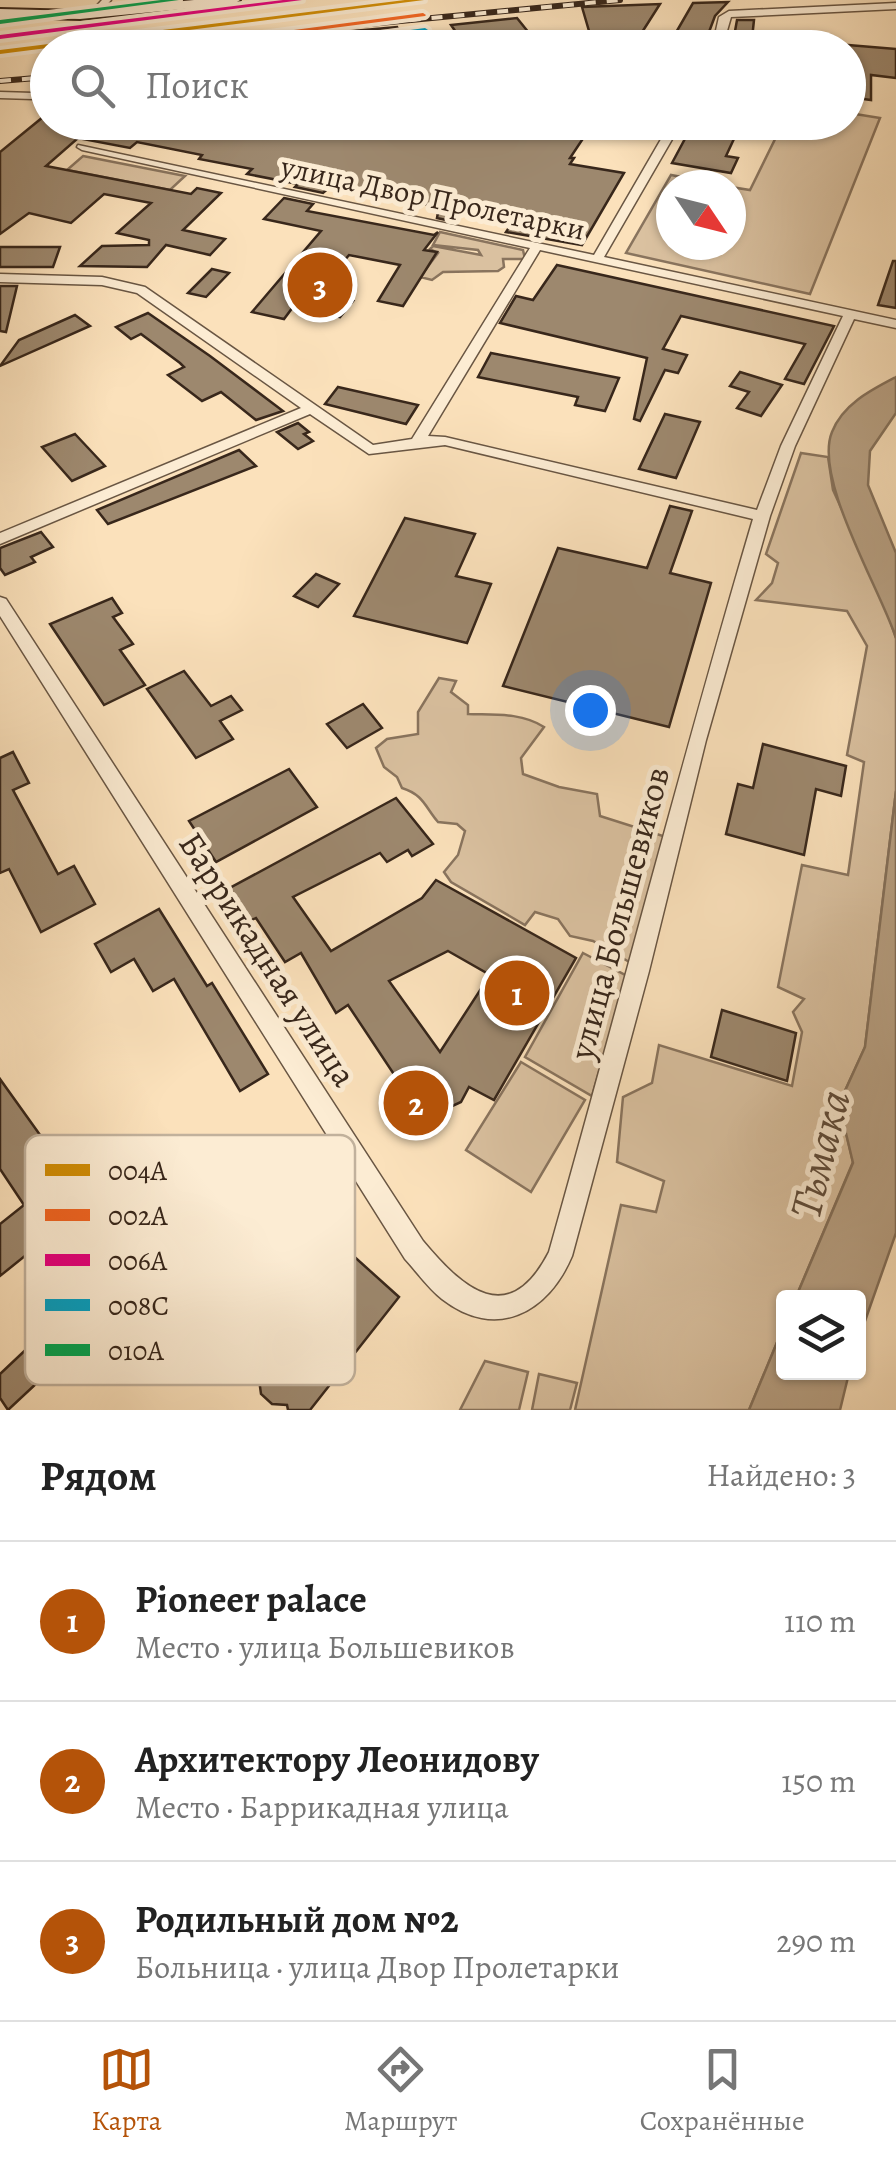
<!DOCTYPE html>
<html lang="ru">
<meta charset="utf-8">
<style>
:root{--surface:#fff;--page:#f2f2f2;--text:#222;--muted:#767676;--line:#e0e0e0;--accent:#b45309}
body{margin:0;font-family:Alegreya,serif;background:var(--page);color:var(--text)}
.controls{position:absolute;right:30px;bottom:30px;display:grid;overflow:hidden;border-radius:10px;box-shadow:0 2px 8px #0004}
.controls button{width:90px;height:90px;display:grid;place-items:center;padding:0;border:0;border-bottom:2px solid var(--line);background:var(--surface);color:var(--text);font:50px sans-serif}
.compass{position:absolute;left:656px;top:170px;width:90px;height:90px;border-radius:50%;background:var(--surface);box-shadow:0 2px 8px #0004;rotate:125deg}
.you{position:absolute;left:590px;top:710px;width:35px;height:35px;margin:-25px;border:8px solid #fff;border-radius:50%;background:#1a73e8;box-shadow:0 0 0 15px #1a73e833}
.badge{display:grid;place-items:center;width:65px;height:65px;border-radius:50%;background:var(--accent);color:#fff;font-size:32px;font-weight:700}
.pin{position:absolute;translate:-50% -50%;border:5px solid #fff;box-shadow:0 2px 10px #0006}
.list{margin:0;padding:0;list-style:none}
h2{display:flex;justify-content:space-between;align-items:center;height:130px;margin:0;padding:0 40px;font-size:42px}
h2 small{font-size:32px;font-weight:400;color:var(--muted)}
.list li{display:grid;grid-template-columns:65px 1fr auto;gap:30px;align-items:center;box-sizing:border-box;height:160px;padding:0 40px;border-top:2px solid var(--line)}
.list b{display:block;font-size:38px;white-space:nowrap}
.list p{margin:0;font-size:32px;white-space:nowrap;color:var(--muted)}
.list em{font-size:32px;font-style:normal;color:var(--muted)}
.icon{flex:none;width:55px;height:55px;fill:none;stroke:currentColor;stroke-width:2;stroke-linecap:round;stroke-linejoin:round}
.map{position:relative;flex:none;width:896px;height:1410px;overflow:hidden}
.search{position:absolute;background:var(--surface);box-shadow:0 2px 8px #0004;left:30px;right:30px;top:30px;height:110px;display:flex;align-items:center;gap:25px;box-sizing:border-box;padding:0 35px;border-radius:55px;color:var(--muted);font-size:38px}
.sheet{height:610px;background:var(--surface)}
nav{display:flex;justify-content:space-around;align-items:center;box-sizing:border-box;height:140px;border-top:2px solid var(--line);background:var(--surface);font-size:28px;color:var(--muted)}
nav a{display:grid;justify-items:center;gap:5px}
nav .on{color:var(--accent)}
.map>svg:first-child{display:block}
.green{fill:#dac1a0;stroke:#89745e;stroke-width:2.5}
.water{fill:#b9a285;stroke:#85715b;stroke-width:2.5}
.building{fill:#9d886e;stroke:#38271b;stroke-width:2.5;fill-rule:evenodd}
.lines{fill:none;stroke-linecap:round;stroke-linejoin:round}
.minor-casing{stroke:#695643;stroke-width:3}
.secondary-casing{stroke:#38271b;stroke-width:4}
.minor{fill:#fcecd3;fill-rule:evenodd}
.secondary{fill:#fcecd3;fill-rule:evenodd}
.rail-casing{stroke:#38271b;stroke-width:6}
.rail{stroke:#fcecd3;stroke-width:4;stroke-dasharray:11;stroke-linecap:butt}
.rail-1-casing{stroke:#fcecd3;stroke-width:8}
.rail-2-casing{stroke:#fcecd3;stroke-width:8}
.rail-3-casing{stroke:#fcecd3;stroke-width:8}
.rail-4-casing{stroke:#fcecd3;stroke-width:8}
.rail-5-casing{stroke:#fcecd3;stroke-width:8}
.rail-1{fill:#d18d05;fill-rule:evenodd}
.rail-2{fill:#f26522;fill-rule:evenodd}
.rail-3{fill:#e5007d;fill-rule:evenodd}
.rail-4{fill:#03a2c5;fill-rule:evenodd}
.rail-5{fill:#00a651;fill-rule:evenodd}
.labels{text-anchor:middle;stroke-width:10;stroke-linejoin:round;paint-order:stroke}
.far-street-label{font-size:30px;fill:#38271b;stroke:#fcecd3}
.street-label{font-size:35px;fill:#38271b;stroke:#fcecd3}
.near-water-label{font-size:45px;font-style:italic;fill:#5f4c3b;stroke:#fcecd3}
.key{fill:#fcecd3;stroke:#c1b19c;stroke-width:2.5}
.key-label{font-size:28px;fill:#38271b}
</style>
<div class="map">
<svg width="896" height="1410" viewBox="0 0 896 1410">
<rect width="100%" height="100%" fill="#fbe1bb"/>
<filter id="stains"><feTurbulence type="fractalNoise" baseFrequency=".002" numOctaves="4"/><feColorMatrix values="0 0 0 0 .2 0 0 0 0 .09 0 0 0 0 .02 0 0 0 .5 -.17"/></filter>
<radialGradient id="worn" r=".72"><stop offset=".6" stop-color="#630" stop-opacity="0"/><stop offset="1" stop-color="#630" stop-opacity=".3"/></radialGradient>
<g class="green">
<polygon points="849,113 880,118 810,294 626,253 671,175 722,185 671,185 671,245 731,245 731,187 750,190 783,123 848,122"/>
<polygon points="83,156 185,176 170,190 67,170"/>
<polygon points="440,232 523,250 525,259 503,259 504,267 498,271 443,272 432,280 420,277 438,253 430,249 433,246 481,255 478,250 433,245"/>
<polygon points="801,453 828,457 833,490 883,600 896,638 896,791 865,1047 839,1104 853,1162 796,1297 784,1298 783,1328 749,1410 575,1410 621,1205 656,1212 664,1181 617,1162 623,1097 652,1083 659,1045 792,1086 802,1032 793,1012 804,999 778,987 802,865 848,875 864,762 847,755 867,646 847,611 756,600 772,583 778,563 766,554"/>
<path d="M439 678 456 681 451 692 468 705V714C492 715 521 712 544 727L521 758 523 774 559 787 597 794 600 816 663 836 667 847 631 963 593 941 570 936 558 919 535 912 525 925 451 882 444 872 458 855 465 831 457 824 438 822C425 807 424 795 402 788L397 777 384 767 376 748 387 739 418 734V712Z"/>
<polygon points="583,953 627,976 592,1096 525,1057"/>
<polygon points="521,1062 585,1100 531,1192 466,1150"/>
<polygon points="485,1361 528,1372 519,1410 460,1410"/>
<polygon points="539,1374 577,1383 570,1410 532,1410"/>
</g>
<g class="water">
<path d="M896 377V413L870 451 868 485 896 553V638C880 589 813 478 832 432 843 404 871 390 896 377Z"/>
<polygon points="896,791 896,1233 859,1338 858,1298 796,1297 853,1163 839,1104 865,1047"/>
<polygon points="783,1328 784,1372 849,1373 840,1410 749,1410"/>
</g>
<g class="building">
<polygon points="728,2 715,16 703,48 667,48 693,3"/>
<polygon points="660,4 632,48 594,48 582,7"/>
<polygon points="517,18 541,48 467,48 451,25"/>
<polygon points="737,20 754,20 751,48 732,48"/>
<polygon points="397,27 404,43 297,48 297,36"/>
<polygon points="848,45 896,49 896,78 871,75 871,100 848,97"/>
<polygon points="48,113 48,122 362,122 408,131 409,122 594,122 570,158 574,158 570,164 624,173 582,245 506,232 512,223 452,211 446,220 437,218 439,207 331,186 323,193 295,187 298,184 247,174 252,169 199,159 202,155 137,142 130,148 78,138 46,166 191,194 197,188 221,193 183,230 225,239 210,255 166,245 147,267 80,266 102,246 149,245 149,240 117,233 151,203 104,194 71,223 29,213 0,234 0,152"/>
<polygon points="694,122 733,122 731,126 739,128 726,156 738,158 731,173 672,163"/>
<polygon points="284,198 313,204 307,211 434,235 438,232 424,250 437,252 403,306 378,301 400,265 349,255 344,261 332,258 305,291 353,301 340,317 293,307 284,319 252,312 321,231 264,219"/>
<polygon points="0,247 60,247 53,267 0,267"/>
<polygon points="893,261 896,261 896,308 878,305"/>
<polygon points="557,265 711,299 834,326 804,384 785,379 805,344 681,316 663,349 687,355 678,373 665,370 640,421 634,419 647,358 500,323 516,296 533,300"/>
<polygon points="212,269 229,273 206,297 188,293"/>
<polygon points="0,286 17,286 6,332 0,331"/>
<polygon points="148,313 210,356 283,411 256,420 221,392 202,401 168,375 184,367 180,363 141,334 131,339 116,327"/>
<polygon points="75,315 90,326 0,366 19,340"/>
<polygon points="491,353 619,378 605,411 575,405 578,397 478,377"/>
<polygon points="740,372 782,385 761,416 737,408 749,392 730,386"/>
<polygon points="338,387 418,405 406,424 325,404"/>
<polygon points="665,414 700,422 676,478 639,469"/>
<polygon points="298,423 309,432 304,434 313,441 298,449 277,432"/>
<polygon points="75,434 105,466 72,481 42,447"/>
<polygon points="239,450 256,466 108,524 97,510"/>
<polygon points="670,506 692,511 670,573 711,583 669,727 503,686 558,548 647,568"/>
<polygon points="405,518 475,534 456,576 491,584 467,643 354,616"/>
<polygon points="41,532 53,547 31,557 35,562 5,575 0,568 0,548"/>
<polygon points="316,574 339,584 318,607 294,596"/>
<polygon points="112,598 122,613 113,617 133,644 120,650 145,685 104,705 50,624"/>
<polygon points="184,671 211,706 231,696 242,710 220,721 233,739 196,758 147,689"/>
<polygon points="363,704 382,728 347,748 327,724"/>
<polygon points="763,744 846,766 841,796 816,789 804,855 726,834 738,784 753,788"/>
<polygon points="13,752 29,783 13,790 58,874 74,866 95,904 41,932 9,869 0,873 0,758"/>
<polygon points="289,769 317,807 216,862 189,821"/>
<path d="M396 798 433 844 412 856 408 850 387 862 380 853 293 897 331 951 422 898 436 880 576 958 494 1100 469 1087 461 1102 446 1109 415 1106 348 1005 336 1013 301 953 285 962 256 918 247 922 226 890ZM448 951 490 975 440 1052 389 981Z"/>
<polygon points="159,909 207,986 212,983 268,1074 240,1091 174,979 153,991 134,959 111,972 95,944"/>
<polygon points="722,1010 796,1033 787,1081 711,1057"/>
<polygon points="0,1079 58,1160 51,1166 71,1194 61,1201 72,1218 0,1276 0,1224 24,1205 0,1169"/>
<polygon points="338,1242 399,1297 310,1410 288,1410 287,1405 272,1404 261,1394 258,1372 246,1367 244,1357"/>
<polygon points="35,1341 54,1367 8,1410 0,1398 0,1374"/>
</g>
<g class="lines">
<g class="minor-casing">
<g id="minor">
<polygon points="102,0 111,0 98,15 92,15 90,13"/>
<polygon points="896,3 896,9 731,17 722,48 712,48 719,17 729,11"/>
<polygon points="0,92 33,93 38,96 33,99 0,98"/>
<path d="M671 122H682L604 257 896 320V328L854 319 795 446 770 516 706 740 649 971 572 1256C548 1313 496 1341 442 1299 428 1288 417 1272 405 1259L0 616V597L6 599 423 1241C463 1289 509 1330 549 1252 618 1008 681 762 753 519L445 445 369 454 310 414 0 544V533L301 408 137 293 102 285 0 282V274L102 277 145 287 373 445 412 439 530 248 82 150 77 147 78 145 594 255ZM540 250 843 316 781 446 757 510 445 437 428 436Z"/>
</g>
</g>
<g class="secondary-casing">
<polygon id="secondary" points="194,0 240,0 234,4 80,19 0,17 0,9 80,11"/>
</g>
<use href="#minor" class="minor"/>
<use href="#secondary" class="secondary"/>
<g class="rail-casing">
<g id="rail">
<polyline points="214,48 276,33 620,0"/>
<polyline points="0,81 48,77"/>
</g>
</g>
<use href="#rail" class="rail"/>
<g class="rail-1-casing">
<polygon id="rail-1" points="405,0 424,0 0,54 0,50"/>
</g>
<g class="rail-2-casing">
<polygon id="rail-2" points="423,13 426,15 425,16 179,48 156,48"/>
</g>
<g class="rail-3-casing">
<polygon id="rail-3" points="283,0 302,0 0,39 0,35"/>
</g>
<g class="rail-4-casing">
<polygon id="rail-4" points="425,28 428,30 427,31 301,48 278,48"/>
</g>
<g class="rail-5-casing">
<polygon id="rail-5" points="161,0 179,0 0,24 0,20"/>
</g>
<use href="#rail-1" class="rail-1"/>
<use href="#rail-2" class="rail-2"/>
<use href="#rail-3" class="rail-3"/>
<use href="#rail-4" class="rail-4"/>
<use href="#rail-5" class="rail-5"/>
</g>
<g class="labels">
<g class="far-street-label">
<text transform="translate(433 198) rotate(12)" y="10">улица Двор Пролетарки</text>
</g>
<g class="street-label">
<text transform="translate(619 913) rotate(-75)" y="12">улица Большевиков</text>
<text transform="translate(268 959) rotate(57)" y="12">Баррикадная улица</text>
</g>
<g class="near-water-label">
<text transform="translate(819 1154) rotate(-76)" y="16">Тьмака</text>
</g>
</g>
<rect x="25" y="1135" width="330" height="250" rx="15" class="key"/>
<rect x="45" y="1164" width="45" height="12" fill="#d18d05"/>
<rect x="45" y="1209" width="45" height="12" fill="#f26522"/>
<rect x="45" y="1254" width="45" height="12" fill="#e5007d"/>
<rect x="45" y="1299" width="45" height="12" fill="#03a2c5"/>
<rect x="45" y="1344" width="45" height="12" fill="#00a651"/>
<g class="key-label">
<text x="108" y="1180">004А</text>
<text x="108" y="1225">002А</text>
<text x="108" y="1270">006А</text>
<text x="108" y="1315">008С</text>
<text x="108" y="1360">010А</text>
</g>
<rect width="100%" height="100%" filter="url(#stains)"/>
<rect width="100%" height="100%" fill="url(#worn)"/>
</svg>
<div class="controls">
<button><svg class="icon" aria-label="layers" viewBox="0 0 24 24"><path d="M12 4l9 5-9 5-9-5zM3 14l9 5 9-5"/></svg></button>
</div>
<svg class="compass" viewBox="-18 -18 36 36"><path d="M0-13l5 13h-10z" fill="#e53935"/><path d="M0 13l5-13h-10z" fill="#767676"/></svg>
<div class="you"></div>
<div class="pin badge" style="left:517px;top:993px">1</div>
<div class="pin badge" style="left:416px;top:1103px">2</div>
<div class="pin badge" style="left:320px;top:285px">3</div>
<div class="search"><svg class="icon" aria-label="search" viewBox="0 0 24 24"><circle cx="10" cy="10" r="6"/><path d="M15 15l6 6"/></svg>Поиск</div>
</div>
<section class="sheet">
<h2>Рядом<small>Найдено: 3</small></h2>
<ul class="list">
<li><span class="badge">1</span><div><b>Pioneer palace</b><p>Место · улица Большевиков</p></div><em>110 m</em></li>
<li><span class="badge">2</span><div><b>Архитектору Леонидову</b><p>Место · Баррикадная улица</p></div><em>150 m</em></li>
<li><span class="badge">3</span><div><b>Родильный дом №2</b><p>Больница · улица Двор Пролетарки</p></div><em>290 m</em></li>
</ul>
</section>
<nav>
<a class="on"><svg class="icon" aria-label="map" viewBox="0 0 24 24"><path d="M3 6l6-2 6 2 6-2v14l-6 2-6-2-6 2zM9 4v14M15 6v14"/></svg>Карта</a>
<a><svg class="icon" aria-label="directions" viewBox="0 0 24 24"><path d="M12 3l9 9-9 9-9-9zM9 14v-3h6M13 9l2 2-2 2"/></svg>Маршрут</a>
<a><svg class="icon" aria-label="saved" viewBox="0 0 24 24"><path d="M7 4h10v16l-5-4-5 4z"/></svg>Сохранённые</a>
</nav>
